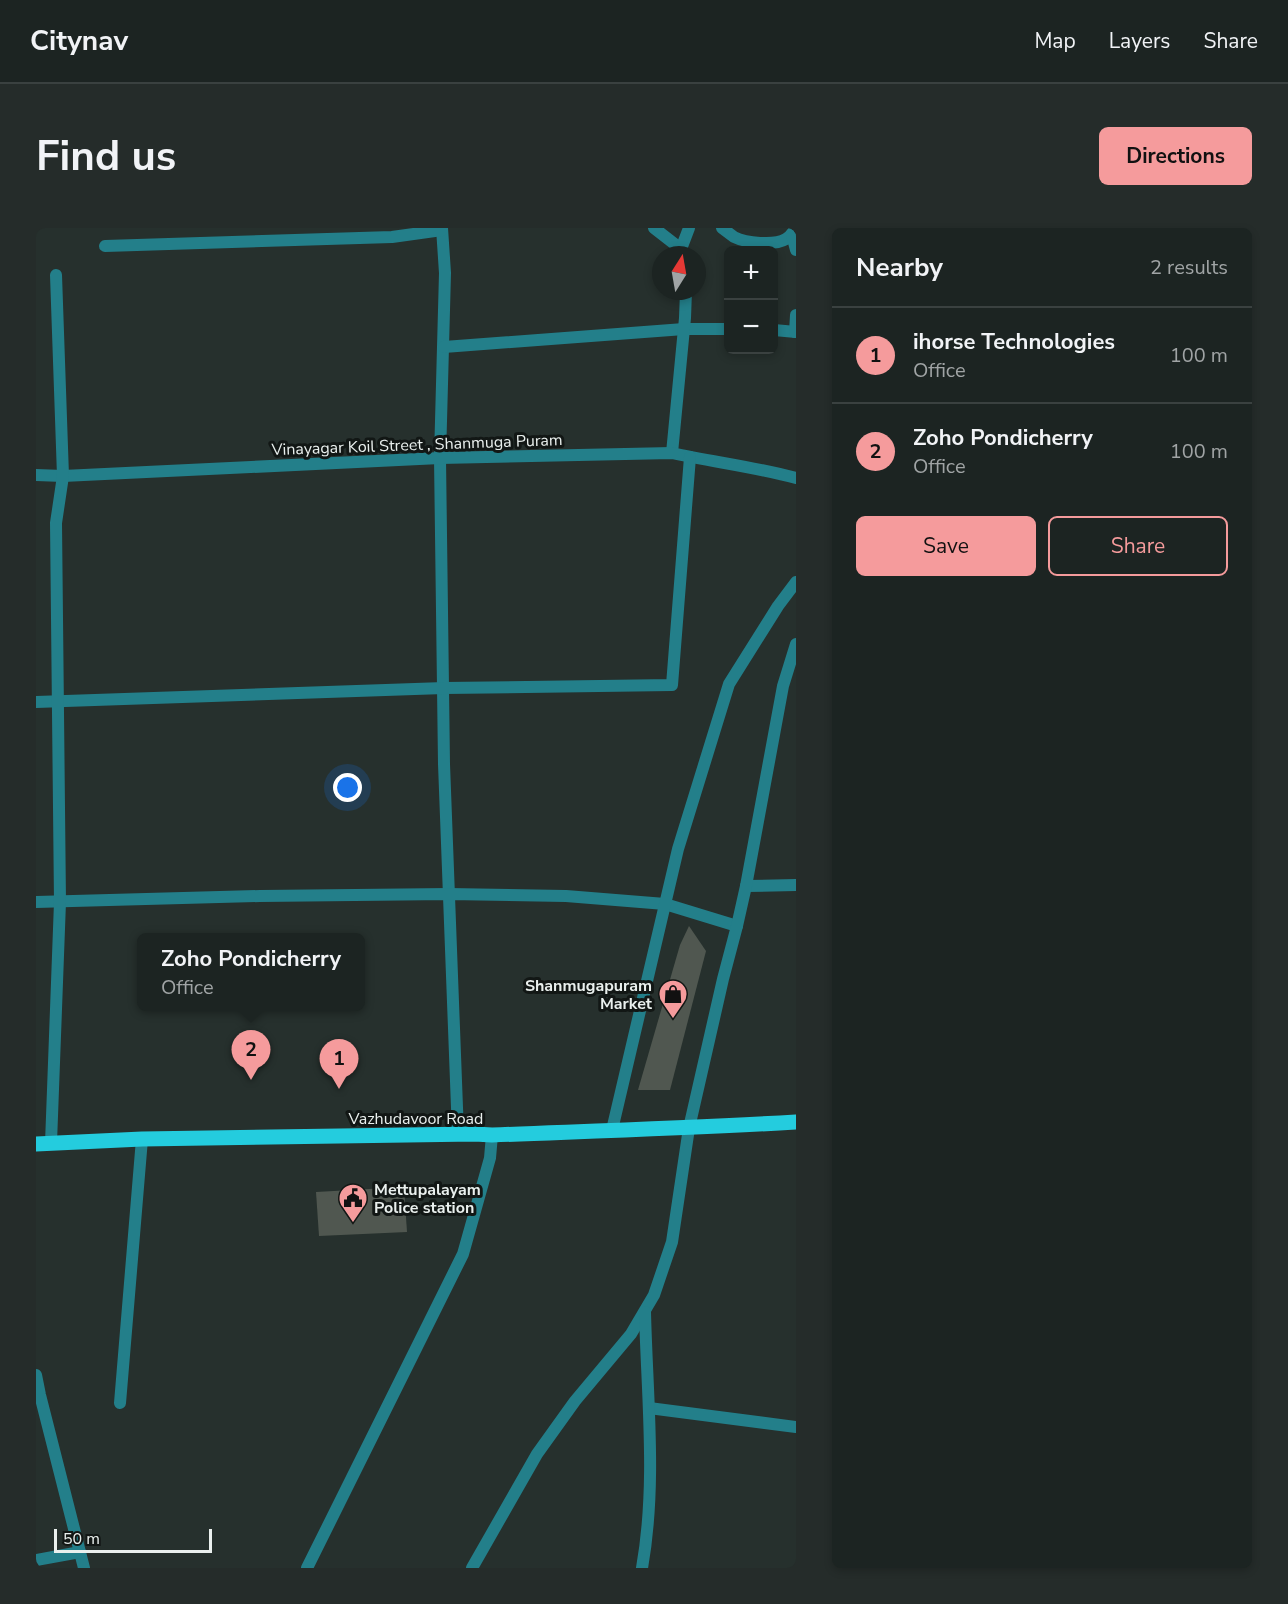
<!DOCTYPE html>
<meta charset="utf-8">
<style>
:root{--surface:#1c2422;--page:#252c2a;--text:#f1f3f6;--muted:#a0a4a5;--line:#3a4140;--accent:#f59b9c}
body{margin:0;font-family:"Nunito Sans",sans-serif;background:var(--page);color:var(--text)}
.controls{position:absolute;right:18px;top:18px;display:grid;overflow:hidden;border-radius:9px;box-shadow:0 3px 9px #0003}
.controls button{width:54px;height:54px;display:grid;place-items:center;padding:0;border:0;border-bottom:2px solid var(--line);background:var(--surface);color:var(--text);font:30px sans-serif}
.compass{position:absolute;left:616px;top:18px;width:54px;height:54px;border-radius:50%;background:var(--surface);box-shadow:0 3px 9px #0003;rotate:11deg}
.scale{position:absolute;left:18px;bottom:15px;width:158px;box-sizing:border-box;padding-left:6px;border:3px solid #eaf0ee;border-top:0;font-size:16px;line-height:21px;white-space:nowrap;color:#eaf0ee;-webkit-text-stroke:4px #121715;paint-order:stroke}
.you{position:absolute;left:312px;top:560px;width:21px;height:21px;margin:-15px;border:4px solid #fff;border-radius:50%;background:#1a73e8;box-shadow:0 0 0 9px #1a73e833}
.badge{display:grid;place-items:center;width:39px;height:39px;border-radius:50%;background:var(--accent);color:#111;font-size:20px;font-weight:700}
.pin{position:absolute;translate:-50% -50px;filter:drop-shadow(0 2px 3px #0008)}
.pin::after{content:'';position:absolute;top:32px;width:21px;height:18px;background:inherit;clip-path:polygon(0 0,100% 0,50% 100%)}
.popup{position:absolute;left:101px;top:705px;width:228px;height:78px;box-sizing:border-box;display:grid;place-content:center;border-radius:9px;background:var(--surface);filter:drop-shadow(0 2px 4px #0005);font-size:20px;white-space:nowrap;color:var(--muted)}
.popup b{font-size:22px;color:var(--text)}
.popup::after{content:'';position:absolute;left:50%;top:100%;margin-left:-12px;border:12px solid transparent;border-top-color:var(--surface)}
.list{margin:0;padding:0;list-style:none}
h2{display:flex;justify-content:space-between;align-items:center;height:78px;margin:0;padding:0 24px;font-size:26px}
h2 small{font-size:20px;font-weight:400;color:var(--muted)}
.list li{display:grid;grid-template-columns:39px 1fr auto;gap:18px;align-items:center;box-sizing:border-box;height:96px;padding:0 24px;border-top:2px solid var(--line)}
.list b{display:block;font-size:22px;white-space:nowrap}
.list p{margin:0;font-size:20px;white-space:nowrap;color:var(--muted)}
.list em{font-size:20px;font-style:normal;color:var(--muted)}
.actions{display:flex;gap:12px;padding:18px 24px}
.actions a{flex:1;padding:14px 0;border:2px solid var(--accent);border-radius:9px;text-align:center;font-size:21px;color:var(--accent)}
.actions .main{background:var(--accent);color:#111}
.map{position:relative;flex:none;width:760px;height:1340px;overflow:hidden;border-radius:9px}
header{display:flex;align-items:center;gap:36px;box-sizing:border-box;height:84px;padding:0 30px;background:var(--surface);border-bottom:2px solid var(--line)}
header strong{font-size:28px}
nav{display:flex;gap:33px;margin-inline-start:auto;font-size:21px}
.intro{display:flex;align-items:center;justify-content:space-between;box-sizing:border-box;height:144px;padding:0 36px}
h1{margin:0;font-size:42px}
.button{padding:15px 27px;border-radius:9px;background:var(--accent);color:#111;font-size:21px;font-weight:700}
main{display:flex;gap:36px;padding:0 36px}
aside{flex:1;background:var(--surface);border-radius:9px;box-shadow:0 3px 9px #0003}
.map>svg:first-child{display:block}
.building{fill:#505750}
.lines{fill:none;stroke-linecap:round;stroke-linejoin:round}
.street{stroke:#237f8a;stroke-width:12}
.primary{stroke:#24ccde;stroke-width:15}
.labels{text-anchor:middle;stroke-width:6;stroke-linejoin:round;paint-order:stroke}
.street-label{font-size:16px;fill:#eaf0ee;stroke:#121715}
.poi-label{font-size:16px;font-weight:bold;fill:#eaf0ee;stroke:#121715;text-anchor:end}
</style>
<header>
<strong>Citynav</strong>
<nav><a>Map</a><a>Layers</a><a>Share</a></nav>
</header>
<div class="intro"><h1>Find us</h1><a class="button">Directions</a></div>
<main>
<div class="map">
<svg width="760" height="1340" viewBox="0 0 760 1340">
<rect width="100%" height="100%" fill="#26302d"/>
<g class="building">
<polygon points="653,698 670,723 634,862 602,862 644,717"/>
<polygon points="368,959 371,1004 283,1008 280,964"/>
</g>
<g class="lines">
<g class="street">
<polyline points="406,0 409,45 404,230 408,536 422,906"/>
<polyline points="618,0 645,21 648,27"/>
<path d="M686 0C690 3 694 6 698 9 710 15 738 18 750 11 755 8 757 4 760 0"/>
<polyline points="756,7 760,22"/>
<polyline points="69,18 356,9 406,2"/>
<polyline points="645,21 653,0"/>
<polyline points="738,102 760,104"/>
<polyline points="759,104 760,87"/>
<polyline points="408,119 648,101 692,101"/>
<polyline points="636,225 649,90 650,63"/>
<path d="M0 247 27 248 404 230 636 225C677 234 719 239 760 250"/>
<polyline points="0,474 408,460 636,457 654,229"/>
<polyline points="710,658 760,657"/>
<polyline points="0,674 224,668 413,666 530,668 629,676 701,698"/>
<polyline points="576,902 642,621 693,456 742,378 760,354"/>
<polyline points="15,915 24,674 20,295 27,248 20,47"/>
<polyline points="0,1147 4,1167 48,1340"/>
<polyline points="84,1175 106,911"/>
<polyline points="613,1180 760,1199"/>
<polyline points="0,1332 44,1324"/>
<polyline points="271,1340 427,1026 454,930 456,907"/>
<polyline points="436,1340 501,1226 539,1173 595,1106 618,1067 636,1014 653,900 687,751 701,698 710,658 747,458 760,416"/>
<path d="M606 1340C621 1256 611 1169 609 1084"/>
</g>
<path class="primary" d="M0 916 106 911 439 906 456 907C558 903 659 900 760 894"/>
</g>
<defs>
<g id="shop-pin" transform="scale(1.5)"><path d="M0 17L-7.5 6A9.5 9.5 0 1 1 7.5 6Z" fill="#f59b9c" stroke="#121715"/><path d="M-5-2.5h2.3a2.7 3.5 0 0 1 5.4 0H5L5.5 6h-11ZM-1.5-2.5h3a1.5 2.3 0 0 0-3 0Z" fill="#111"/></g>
<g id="civic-pin" transform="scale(1.5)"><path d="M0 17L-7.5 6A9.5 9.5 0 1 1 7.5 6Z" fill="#f59b9c" stroke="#121715"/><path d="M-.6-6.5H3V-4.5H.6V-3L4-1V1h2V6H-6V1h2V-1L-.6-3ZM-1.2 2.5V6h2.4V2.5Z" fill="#111"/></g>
</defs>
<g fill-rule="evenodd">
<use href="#shop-pin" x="637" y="766"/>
<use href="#civic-pin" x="317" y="970"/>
</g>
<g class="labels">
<g class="street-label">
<text transform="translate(381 216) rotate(-2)" y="6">Vinayagar Koil Street , Shanmuga Puram</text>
<text x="380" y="896">Vazhudavoor Road</text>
</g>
<g class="poi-label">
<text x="616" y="763">Shanmugapuram<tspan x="616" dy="18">Market</tspan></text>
<text x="338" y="967" text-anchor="start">Mettupalayam<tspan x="338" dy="18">Police station</tspan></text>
</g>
</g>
</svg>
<div class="controls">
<button>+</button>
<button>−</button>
</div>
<svg class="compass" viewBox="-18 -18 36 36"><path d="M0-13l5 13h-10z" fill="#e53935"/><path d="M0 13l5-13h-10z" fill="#a0a4a5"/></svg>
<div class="scale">50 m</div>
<div class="you"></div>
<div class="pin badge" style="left:303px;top:861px">1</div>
<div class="pin badge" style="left:215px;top:852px">2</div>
<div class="popup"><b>Zoho Pondicherry</b>Office</div>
</div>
<aside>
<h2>Nearby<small>2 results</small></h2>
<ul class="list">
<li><span class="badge">1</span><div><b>ihorse Technologies</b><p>Office</p></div><em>100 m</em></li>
<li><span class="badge">2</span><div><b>Zoho Pondicherry</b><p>Office</p></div><em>100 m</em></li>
</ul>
<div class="actions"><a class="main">Save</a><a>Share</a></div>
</aside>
</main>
